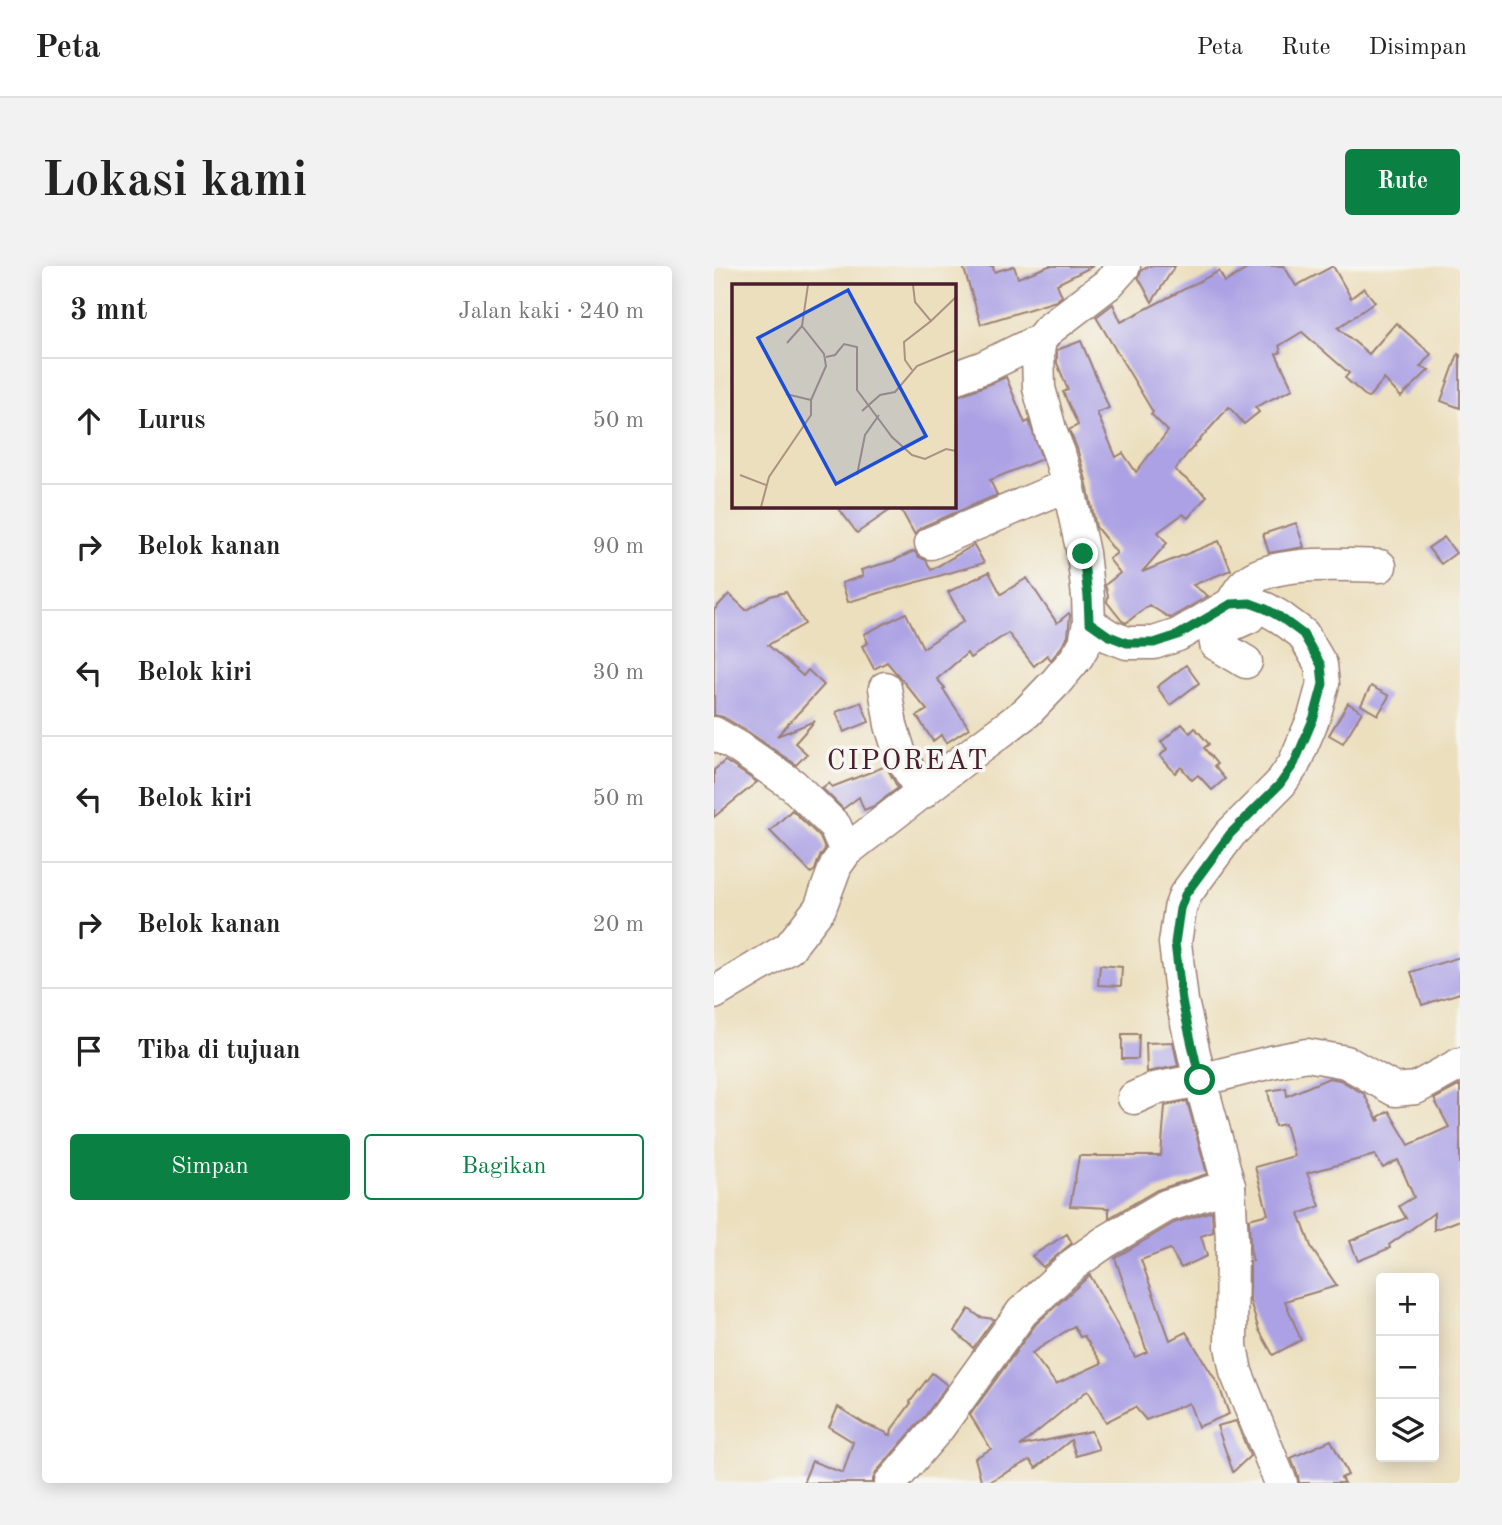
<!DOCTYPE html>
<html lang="id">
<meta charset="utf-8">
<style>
:root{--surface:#fff;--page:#f2f2f2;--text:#222;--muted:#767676;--line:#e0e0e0;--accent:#0b8043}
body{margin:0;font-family:"Old Standard TT",serif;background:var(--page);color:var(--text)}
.controls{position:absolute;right:21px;bottom:21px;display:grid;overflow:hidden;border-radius:7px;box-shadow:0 4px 18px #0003}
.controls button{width:63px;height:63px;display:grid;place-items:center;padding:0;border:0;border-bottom:2px solid var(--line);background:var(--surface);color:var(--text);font:35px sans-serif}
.stop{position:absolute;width:21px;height:21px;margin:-16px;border:5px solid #0b8043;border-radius:50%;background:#fff}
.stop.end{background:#0b8043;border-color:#fff;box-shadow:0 2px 7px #0008}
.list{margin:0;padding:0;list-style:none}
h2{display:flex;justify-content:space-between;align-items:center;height:91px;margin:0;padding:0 28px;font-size:30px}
h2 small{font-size:23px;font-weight:400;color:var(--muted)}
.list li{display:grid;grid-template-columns:46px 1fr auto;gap:21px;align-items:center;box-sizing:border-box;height:126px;padding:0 28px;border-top:2px solid var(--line)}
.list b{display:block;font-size:26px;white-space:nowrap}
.list em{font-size:23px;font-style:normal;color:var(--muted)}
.actions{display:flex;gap:14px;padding:21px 28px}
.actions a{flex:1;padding:16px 0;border:2px solid var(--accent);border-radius:7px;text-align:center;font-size:24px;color:var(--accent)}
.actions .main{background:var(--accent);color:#fff}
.icon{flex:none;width:38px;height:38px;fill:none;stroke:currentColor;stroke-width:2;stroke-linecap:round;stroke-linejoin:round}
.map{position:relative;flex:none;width:746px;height:1217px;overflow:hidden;border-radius:7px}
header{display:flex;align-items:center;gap:42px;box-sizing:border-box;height:98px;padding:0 35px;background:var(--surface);border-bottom:2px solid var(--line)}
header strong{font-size:33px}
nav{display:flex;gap:38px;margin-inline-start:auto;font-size:24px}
.intro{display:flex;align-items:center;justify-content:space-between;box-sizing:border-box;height:168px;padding:0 42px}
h1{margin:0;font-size:49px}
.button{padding:18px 32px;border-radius:7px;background:var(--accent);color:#fff;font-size:24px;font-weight:700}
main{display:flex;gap:42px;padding:0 42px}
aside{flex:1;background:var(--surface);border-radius:7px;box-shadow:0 4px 18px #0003}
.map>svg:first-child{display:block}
.building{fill:#aba1e4;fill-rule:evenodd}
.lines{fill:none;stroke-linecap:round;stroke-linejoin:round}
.minor-casing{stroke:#9b7f74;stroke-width:35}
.minor{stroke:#fff;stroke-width:32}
.route{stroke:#0b8043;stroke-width:9}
.labels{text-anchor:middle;stroke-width:7;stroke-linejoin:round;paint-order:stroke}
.quarter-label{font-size:28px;letter-spacing:2px;fill:#4a1f2b;stroke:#f6f6f2}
.inset-road{fill:none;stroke:#ab9283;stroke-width:2}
.view{fill:#1d4ed8;fill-opacity:0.15;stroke:#1d4ed8;stroke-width:3.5}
.inset-edge{fill:none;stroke:#4a1f2b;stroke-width:3.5}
</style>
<header>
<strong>Peta</strong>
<nav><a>Peta</a><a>Rute</a><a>Disimpan</a></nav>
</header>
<div class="intro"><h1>Lokasi kami</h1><a class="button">Rute</a></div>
<main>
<aside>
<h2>3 mnt<small>Jalan kaki · 240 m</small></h2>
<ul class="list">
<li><svg class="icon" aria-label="ahead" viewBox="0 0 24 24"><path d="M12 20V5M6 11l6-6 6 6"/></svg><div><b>Lurus</b></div><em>50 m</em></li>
<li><svg class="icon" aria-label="right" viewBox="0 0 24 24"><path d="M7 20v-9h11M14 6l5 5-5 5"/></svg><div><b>Belok kanan</b></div><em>90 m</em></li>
<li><svg class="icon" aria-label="left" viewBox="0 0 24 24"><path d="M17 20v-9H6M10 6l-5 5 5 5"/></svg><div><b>Belok kiri</b></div><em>30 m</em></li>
<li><svg class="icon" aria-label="left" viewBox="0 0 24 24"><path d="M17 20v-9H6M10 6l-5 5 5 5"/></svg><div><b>Belok kiri</b></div><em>50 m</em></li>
<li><svg class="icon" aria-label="right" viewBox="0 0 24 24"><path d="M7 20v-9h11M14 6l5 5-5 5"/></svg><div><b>Belok kanan</b></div><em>20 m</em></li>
<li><svg class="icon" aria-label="arrive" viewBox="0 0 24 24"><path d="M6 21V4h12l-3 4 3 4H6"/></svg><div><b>Tiba di tujuan</b></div></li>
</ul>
<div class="actions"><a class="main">Simpan</a><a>Bagikan</a></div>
</aside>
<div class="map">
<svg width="746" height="1217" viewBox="0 0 746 1217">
<rect width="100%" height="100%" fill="#f6f6f2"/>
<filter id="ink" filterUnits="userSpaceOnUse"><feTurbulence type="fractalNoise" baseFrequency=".0143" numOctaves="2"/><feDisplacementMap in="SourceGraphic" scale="14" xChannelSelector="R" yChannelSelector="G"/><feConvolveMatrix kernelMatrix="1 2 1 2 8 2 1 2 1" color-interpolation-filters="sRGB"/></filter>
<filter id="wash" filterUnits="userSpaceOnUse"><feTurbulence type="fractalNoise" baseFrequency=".00686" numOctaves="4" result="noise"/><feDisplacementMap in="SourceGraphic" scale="28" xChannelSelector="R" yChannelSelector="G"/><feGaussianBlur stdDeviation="1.57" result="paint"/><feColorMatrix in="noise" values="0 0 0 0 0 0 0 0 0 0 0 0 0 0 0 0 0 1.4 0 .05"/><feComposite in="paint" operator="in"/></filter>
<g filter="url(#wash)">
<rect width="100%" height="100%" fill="#ecdfbe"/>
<g id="blocks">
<g class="building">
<polygon points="249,0 279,0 280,6 300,0 304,12 335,0 379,0 343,18 348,30 342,35 267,58"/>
<polygon points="435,0 461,0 438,36 424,11 428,4"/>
<polygon points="538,0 570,0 582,20 619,0 637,32 650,22 661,36 624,62 655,88 682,57 717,88 706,101 715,104 687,131 670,113 654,132 631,112 635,107 588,66 565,80 567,86 562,88 579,123 541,141 545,146 530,158 515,141 473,188 461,204 493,230 474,252 469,248 444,266 453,277 428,306 505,275 517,304 479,319 494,330 456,352 435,339 412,357 408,355 393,336 394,329 391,319 406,307 395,293 403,287 382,261 372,214 363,182 355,164 364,159 349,126 354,124 343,97 343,84 367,75 395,142 383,147 402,191 409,187 422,206 454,165 437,148 439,146 382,51 399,38 407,56 505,5 511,16"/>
<polygon points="744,88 746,89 746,142 727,135"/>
<polygon points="292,111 311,157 315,155 328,193 276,214 283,229 210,260 203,265 201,269 185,240 240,240 240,130 246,129 276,118"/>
<polygon points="123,240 182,240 143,267"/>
<polygon points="582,257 590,281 555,287 549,268"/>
<polygon points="730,271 742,287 727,298 714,282"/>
<polygon points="260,279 270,297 134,336 128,317 149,310 147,304 179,295 200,285 205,291 212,294 217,304"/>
<polygon points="275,306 287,328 313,312 343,357 355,347 356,349 354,370 348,380 337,394 333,389 320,400 294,367 256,392 253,387 223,413 231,422 229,423 255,462 232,477 227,469 219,475 203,450 213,444 173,396 160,403 148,380 154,377 150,368 192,347 209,382 250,355 234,326"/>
<polygon points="72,326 91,358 54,379 89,410 94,404 110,419 63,470 101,455 81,477 93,488 82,499 33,465 9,451 0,449 0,344 15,328 32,344 56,330"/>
<polygon points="472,399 485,417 456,439 443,421"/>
<polygon points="657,420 675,430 664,449 647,439"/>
<polygon points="147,436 155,456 130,466 122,446"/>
<polygon points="634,437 648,446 629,477 615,469"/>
<polygon points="468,458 476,467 481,462 495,478 490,482 503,498 500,500 511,513 498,524 484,509 478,514 467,501 461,507 446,490 453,483 447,476"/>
<polygon points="11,495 43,516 0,551 0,504"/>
<polygon points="172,500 184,522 160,540 150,544 145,531 129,543 108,522 115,517 118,521"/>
<polygon points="78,544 106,571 111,583 105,592 101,604 97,607 56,565"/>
<polygon points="746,691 746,727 708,739 697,706"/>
<polygon points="386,699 408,701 407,720 384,719"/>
<polygon points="408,768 425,768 424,793 408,793"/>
<polygon points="459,776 464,800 433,806 432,777"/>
<polygon points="615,812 626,814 650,828 664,855 666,854 664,851 675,845 695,879 735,861 720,833 746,819 746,954 720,964 720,947 675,979 676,982 644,995 636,975 692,952 685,940 700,931 684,894 669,902 661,889 593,907 606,940 585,948 598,983 623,1020 571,1035 587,1074 559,1089 545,1064 536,1035 536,995 539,995 536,983 535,953 554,948 541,901 580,890 571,858 561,860 554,825 572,822 573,830"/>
<polygon points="473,835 493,908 443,924 395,952 395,942 356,940 365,890 447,890 451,840"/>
<path d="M498 945 499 966 487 970 493 990 467 1002 456 983 427 994 456 1074 472 1066 505 1120 515 1148 484 1161 475 1137 432 1154 421 1141 392 1156 374 1124 306 1180 377 1165 385 1183 362 1190 357 1174 322 1202 316 1194 273 1217H268L261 1192 277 1183 256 1149 322 1058 376 1009 421 1091 433 1086 401 992 460 957ZM360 1060 366 1071 370 1070 388 1097 342 1118 318 1087Z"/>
<polygon points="353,968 358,977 329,1001 318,990"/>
<polygon points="255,1043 266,1051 280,1053 259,1082 241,1065"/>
<polygon points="218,1107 233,1119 211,1150 163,1205 159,1213 159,1217 89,1217 98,1195 129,1207 139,1176 115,1161 124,1141 151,1158 171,1166 174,1169 175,1168 177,1169 178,1163 197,1137 196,1136"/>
<polygon points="522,1155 536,1190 519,1206 503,1160"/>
<polygon points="617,1174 634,1209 627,1212 630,1217 585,1217 584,1210 577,1192"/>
</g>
</g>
</g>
<g filter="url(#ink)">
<use href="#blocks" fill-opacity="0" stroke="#9b7f74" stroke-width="2"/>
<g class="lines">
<g class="minor-casing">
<g id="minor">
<polyline points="240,112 270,101 326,74"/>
<polyline points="217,277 354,219"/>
<path d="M517 338C521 333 524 325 529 320 553 293 631 299 666 300"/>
<polyline points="375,357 395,370 413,377 440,377 464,369 517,338 536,337 552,343 566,351 589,368 607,399 609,418 600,451 580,498 566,518 516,568 471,629 466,643 461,677 468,735 486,814 515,920 518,975 517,1080 522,1106 567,1217"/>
<polyline points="532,396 502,378 501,371 506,364 535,351"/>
<polyline points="171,422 177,459 186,488 208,527"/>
<polyline points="0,467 24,481 79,519 121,560 132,585"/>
<polyline points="0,727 75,682 106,642 122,599 132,585 266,481 313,446 342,416 363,391 371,377 375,357 374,331 369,287 354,219 345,187 337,167 325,122 324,86 326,74 334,64 394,18 410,0"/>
<polyline points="420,832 440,823 486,814 557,796 593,789 632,796 681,824 702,822 746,798"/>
<polyline points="177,1217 225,1161 308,1046 360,998 391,976 452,940 515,920"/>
</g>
</g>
<use href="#minor" class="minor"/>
</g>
</g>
<g class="lines" filter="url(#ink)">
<polyline class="route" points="369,288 374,331 375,356 395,370 413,377 440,377 464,369 517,338 536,337 552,343 566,351 589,368 607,399 609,418 600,451 580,498 566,518 516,568 471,629 466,643 461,677 468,735 486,814"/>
</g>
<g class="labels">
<g class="quarter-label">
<text x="194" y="503">CIPOREAT</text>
</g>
</g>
<g transform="translate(18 18)">
<rect width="224" height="224" fill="#ecdfbe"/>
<path class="inset-road" d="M199 37 224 13M55 59 70 42M94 73 103 71 112 60 125 63V106L160 153 180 171 193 175 214 165 224 167M180 86 173 76 172 58 199 37 183 18 181 1M54 110 79 116M130 127 148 111 163 108 185 82 224 66M8 191 34 201M125 191 133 151 147 131M29 223 37 193 79 131V116L94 82 92 70 70 42 76 1"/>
<path class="view" d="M116 6 194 152 104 200 26 54Z"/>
<rect width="224" height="224" class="inset-edge"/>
</g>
</svg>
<div class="controls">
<button>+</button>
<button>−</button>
<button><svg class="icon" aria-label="layers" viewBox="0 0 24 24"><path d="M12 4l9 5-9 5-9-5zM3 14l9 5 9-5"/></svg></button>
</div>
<div class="stop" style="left:486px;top:814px"></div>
<div class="stop end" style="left:369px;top:288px"></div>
</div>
</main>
